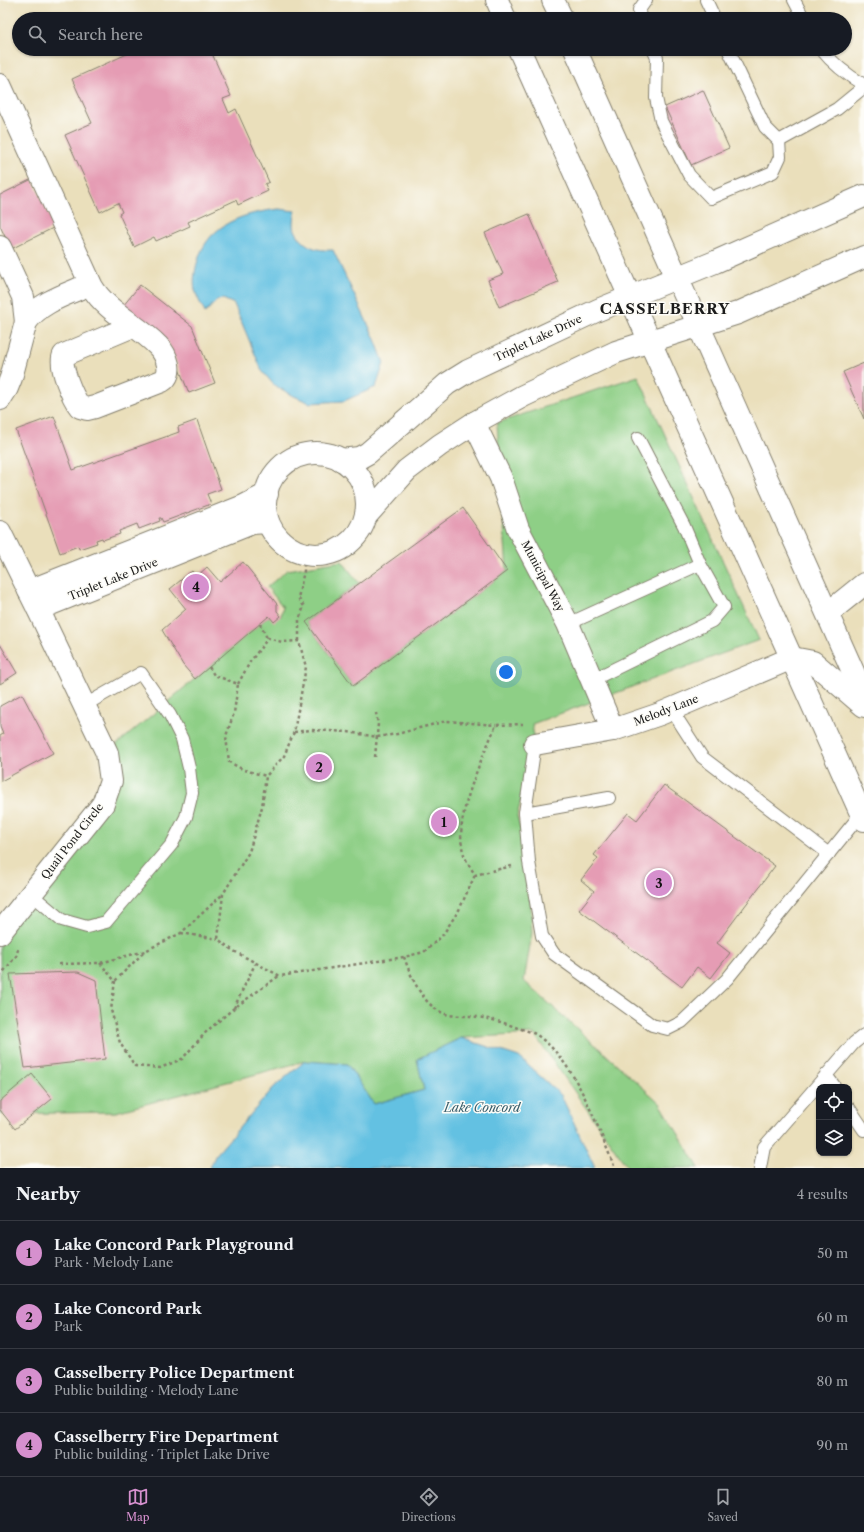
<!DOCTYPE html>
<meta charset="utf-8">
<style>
:root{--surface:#171b24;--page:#242831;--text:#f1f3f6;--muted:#9ea1a6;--line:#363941;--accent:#d690ce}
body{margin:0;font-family:"Libre Caslon Text",serif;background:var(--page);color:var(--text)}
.controls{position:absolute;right:12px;bottom:12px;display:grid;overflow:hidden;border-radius:8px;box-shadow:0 1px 3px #0004}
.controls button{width:36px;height:36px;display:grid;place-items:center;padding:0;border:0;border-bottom:1px solid var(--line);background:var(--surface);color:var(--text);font:20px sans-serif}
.you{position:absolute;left:506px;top:672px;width:14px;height:14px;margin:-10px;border:3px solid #fff;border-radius:50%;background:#1a73e8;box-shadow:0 0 0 6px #1a73e833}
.badge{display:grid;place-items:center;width:26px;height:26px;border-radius:50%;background:var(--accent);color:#111;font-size:13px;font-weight:700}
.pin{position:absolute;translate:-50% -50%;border:2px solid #fff;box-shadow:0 1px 4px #0006}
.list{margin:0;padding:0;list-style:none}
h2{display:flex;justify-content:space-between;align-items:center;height:52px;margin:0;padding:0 16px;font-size:17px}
h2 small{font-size:13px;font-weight:400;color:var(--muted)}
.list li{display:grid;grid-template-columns:26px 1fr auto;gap:12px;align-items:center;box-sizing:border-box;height:64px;padding:0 16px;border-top:1px solid var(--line)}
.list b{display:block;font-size:15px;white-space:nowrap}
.list p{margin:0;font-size:13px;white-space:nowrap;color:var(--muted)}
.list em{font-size:13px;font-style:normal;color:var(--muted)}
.icon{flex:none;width:22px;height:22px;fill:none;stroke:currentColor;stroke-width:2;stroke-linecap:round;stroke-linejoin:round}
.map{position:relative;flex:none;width:864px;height:1168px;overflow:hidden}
.search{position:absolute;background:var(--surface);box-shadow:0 1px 3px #0004;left:12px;right:12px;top:12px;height:44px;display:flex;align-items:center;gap:10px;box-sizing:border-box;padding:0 14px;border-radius:22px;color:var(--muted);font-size:15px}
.sheet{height:308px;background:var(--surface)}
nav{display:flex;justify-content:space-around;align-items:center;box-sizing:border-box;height:56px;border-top:1px solid var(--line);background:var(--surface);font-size:11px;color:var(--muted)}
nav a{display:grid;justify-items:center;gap:2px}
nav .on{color:var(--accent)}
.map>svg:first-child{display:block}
.green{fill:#8ecf86;stroke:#557651}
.water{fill:#64c1e2;stroke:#406e7f}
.building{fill:#e59cb4}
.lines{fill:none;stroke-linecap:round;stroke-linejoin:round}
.lane-casing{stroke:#837e6c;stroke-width:14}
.street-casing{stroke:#837e6c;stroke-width:24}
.secondary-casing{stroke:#837e6c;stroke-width:24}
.primary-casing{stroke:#837e6c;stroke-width:24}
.path{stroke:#837e6c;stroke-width:2.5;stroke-dasharray:3 3;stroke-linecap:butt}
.lane{stroke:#fff;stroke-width:12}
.street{stroke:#fff;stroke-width:22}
.secondary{stroke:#fff;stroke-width:22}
.primary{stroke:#fff;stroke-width:22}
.labels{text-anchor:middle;stroke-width:3;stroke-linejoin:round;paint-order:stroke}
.street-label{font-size:11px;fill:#1c1c1c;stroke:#fdfcf7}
.water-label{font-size:12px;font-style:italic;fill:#395e6b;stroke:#fdfcf7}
.district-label{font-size:15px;font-weight:bold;letter-spacing:1px;fill:#1c1c1c;stroke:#fdfcf7}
</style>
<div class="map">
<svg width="864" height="1168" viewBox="0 0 864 1168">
<rect width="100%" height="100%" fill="#fdfcf7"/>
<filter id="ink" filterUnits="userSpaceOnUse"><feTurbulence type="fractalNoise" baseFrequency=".025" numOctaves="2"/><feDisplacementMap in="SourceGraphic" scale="8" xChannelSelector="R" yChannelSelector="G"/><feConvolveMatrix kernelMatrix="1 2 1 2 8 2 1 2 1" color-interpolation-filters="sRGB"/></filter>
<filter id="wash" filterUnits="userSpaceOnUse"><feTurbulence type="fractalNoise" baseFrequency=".012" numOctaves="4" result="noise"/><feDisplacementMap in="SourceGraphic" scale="16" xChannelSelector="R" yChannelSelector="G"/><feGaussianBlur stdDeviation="0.9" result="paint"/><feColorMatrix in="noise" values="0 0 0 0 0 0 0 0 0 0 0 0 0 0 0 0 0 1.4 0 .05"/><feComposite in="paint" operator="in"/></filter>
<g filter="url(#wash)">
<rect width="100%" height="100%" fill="#eadfbb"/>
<polygon class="green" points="638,376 759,640 532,724 535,744 517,816 529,862 532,933 524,981 660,1103 699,1168 628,1168 534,1034 461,1038 417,1059 424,1090 374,1104 347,1064 305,1061 116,1112 0,1114 0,933 103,804 107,753 269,616 281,616 283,607 267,587 287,570 342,561 359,583 306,622 353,686 507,571 497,423"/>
<g class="water">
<path d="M279 209 295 211C295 216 293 225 295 230 303 247 317 251 333 250L375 339 384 363 376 387 344 401 310 403 294 396 274 385 262 371 234 304 223 299 217 300 205 313C202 306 197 298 195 290 193 281 195 269 198 260 209 223 245 213 279 209Z"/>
<polygon points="461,1038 519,1057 561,1095 595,1168 210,1168 215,1156 274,1087 305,1061 347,1064 374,1104 424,1090 417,1059"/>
</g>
<g id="blocks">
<g class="building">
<polygon points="138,49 210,49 231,96 223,99 229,113 236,109 269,182 265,184 268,191 238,205 236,200 188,222 190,226 156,241 154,237 134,247 119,214 122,212 118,203 100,212 65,135 92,123 72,79"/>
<polygon points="703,90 729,148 691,165 665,107"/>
<polygon points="32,179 55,227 11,249 0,226 0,195"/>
<polygon points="529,214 558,282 499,307 488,280 503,274 485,233"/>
<polygon points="140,285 192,326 215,383 189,393 168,342 123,306"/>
<polygon points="864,363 864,419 843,372"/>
<polygon points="54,416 73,470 179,432 178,427 197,420 221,489 207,494 211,504 163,522 161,518 159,518 160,521 139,529 137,524 119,531 120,534 103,540 102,538 96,540 97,543 79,549 78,546 60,553 16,430"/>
<polygon points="463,508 507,571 353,686 306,622"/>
<polygon points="243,562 277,604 277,611 281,616 274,622 269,616 195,679 183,665 162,630 186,609 170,589 192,571 196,577 207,567 220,582"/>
<polygon points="0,644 17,673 0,684"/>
<polygon points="22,694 53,753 1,781 0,736 3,734 0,727 0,706"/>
<polygon points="664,785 775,866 717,943 730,953 711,978 697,967 682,987 579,910 594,891 581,880 598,858 594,855 628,813 637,820"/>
<polygon points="78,972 96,980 105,1059 25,1068 10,974"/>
<polygon points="32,1074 52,1099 15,1129 0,1110 0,1101"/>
</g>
</g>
</g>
<g filter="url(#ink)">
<use href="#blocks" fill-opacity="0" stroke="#837e6c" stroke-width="1"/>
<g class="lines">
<g class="lane-casing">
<g id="lane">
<polyline points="706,0 715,19"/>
<polyline points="794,0 804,19"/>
<polyline points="640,19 639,10 646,0"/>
<polyline points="653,49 657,58 656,98 661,121 689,175 711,198 773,172 780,157 779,141"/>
<polyline points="728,49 765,127 779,141 837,109 864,87"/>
<path d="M821 49C833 64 847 75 864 85"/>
<polyline points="568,624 700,564"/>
<polyline points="592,680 712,621 724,607 700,564 684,526 638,438"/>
<polyline points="671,709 702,757 829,854"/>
<polyline points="535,744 525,813 609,798"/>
<polyline points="525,813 529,862 542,936 554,954 652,1025 668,1029 682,1022 727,979 861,814"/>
<polyline points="31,894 62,920 87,927 106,922 172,844 186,817 192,793 189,768 182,739 170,715 141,673 85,705"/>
<polyline points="826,1075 835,1087"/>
<polyline points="849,1108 864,1130"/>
<polyline points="760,1168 764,1147 854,1043 864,1035"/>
</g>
</g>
<g class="street-casing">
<g id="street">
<path d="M0 85 92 287C107 312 138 325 158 346 167 355 174 374 162 381L95 407 87 409 80 407C73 398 58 365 64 355L133 326"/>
<polyline points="0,247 23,297 26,322"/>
<path d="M0 399 7 388 11 378 26 322C41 301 68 294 90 284"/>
<polyline points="474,423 501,478 518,529 568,624 613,730"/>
<polyline points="535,744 613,730 660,714 792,658"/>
<polyline points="0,933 103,804 111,781 107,753 38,609"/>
</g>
</g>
<g class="secondary-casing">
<g id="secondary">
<circle cx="316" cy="504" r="51"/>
<polyline points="341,460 359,458 368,453 447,384 468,371 598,310 715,262 864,196"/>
<polyline points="366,516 407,470 440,445 474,423 523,396 616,352 738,313 864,257"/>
<polyline points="0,532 38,609 252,523 268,522"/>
<polyline points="29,591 244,506 267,494"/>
<polyline points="828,613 864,584"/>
</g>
</g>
<g class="primary-casing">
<g id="primary">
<polyline points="497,0 505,19"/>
<polyline points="553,0 562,19"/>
<polyline points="519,49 864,820"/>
<polyline points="575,49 864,696"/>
<polyline points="792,658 813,662 864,706"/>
</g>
</g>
<g class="path">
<polyline points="260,624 267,638"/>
<polyline points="299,641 299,620 304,606 298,598 304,571 304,559"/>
<polyline points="209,667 214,675 238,684 234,713 226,736 229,762 244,770 266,776 262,807 249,852 223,894 218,939 232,950 280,976 404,957 424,952 442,936 459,910 475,875"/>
<polyline points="238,684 250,662 268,638 282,642 299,641 306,667 294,732 284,756 266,776"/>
<polyline points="294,732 311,730 348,732 377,737 397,734 446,721 496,725"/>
<polyline points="375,757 378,724 376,713"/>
<path d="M512 866 475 875C472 869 467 863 465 857 450 823 483 757 496 725L523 724"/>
<polyline points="181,933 218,939"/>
<path d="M404 957C412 979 424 1009 449 1015 456 1016 464 1016 470 1016 486 1018 500 1021 515 1027 521 1029 529 1031 535 1034 575 1059 597 1126 615 1168"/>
<polyline points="100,963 115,981 145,951"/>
<polyline points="59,964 100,963 145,951 181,933 223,894"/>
<polyline points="0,976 17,955 18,948"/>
<polyline points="115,981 111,1010 120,1043 135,1066 160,1068 182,1059 207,1031 234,1008 279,976"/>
<polyline points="234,1008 255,964"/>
</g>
<use href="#lane" class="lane"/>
<use href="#street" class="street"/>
<use href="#secondary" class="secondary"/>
<use href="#primary" class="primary"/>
</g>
</g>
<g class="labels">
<g class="street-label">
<text transform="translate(538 338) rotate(-25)" y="4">Triplet Lake Drive</text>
<text transform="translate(543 576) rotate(62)" y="4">Municipal Way</text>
<text transform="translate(113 579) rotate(-22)" y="4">Triplet Lake Drive</text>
<text transform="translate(666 710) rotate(-21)" y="4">Melody Lane</text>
<text transform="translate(72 841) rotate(-52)" y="4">Quail Pond Circle</text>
</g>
<g class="water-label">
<text x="482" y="1112">Lake Concord</text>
</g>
<g class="district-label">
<text x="665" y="314">CASSELBERRY</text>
</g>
</g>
</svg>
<div class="controls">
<button><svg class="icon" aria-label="locate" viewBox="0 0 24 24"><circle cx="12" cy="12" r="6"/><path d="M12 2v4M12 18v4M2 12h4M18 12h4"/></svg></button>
<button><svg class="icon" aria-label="layers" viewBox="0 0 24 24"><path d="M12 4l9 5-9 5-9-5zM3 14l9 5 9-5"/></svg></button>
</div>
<div class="you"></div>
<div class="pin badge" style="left:444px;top:822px">1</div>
<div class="pin badge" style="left:319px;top:767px">2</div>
<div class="pin badge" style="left:659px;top:883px">3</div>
<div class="pin badge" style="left:196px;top:587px">4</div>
<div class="search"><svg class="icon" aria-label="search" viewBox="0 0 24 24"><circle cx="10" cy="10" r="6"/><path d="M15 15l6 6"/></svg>Search here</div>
</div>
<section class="sheet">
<h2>Nearby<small>4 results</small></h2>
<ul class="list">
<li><span class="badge">1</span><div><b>Lake Concord Park Playground</b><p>Park · Melody Lane</p></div><em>50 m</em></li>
<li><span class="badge">2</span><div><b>Lake Concord Park</b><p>Park</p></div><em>60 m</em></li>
<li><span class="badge">3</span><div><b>Casselberry Police Department</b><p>Public building · Melody Lane</p></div><em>80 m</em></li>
<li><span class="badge">4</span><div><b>Casselberry Fire Department</b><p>Public building · Triplet Lake Drive</p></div><em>90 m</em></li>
</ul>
</section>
<nav>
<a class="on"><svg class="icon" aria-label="map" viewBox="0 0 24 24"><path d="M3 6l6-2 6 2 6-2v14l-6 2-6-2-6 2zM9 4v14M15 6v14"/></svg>Map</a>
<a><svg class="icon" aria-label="directions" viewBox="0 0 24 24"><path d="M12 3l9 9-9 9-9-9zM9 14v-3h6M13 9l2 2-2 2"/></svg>Directions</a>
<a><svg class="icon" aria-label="saved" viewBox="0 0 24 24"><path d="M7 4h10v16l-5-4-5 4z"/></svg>Saved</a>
</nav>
